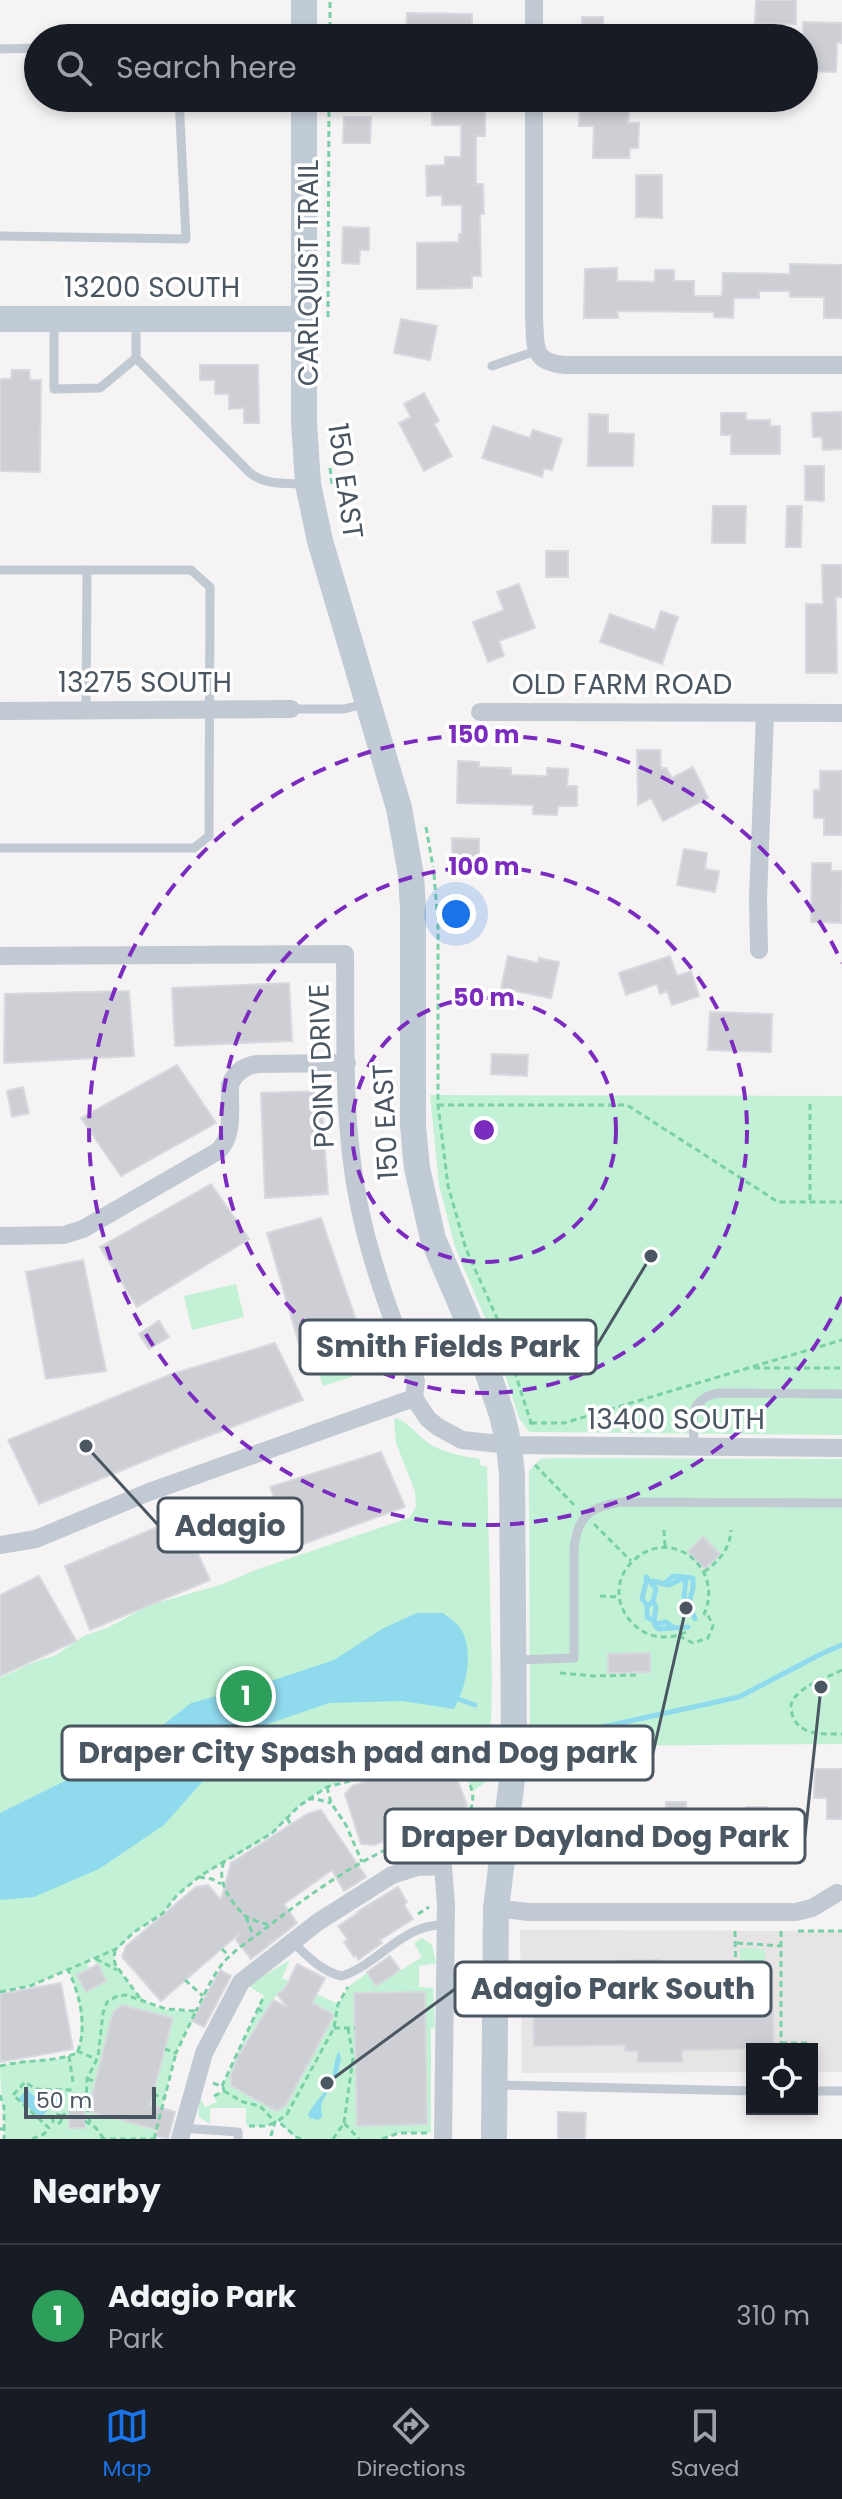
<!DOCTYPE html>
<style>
:root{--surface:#171b24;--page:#20242c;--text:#f1f3f6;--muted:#9ea1a6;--line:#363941;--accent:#1a73e8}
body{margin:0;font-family:Poppins,sans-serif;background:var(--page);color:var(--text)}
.controls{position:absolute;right:24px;bottom:24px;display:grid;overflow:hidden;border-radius:0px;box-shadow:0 4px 12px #0003}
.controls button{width:72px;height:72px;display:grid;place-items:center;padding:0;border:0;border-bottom:2px solid var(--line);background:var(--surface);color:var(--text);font:40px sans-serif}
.scale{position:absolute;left:24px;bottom:20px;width:132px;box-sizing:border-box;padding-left:8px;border:4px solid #4a5661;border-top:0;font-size:22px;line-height:28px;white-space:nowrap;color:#4a5661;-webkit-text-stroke:6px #fff;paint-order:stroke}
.you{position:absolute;left:456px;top:914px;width:28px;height:28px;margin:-20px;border:6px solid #fff;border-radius:50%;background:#1a73e8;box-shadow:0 0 0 12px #1a73e833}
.badge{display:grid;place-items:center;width:52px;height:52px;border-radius:50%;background:var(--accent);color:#fff;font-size:26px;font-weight:700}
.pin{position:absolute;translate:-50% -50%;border:4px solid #fff;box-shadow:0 2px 8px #0006}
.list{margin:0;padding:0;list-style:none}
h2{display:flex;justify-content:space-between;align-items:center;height:104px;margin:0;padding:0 32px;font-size:34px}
h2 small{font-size:26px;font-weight:400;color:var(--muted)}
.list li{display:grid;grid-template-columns:52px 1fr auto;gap:24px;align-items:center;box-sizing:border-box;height:144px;padding:0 32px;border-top:2px solid var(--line)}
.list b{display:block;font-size:30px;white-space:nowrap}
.list p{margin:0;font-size:26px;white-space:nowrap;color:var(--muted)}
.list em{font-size:26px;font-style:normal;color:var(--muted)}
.icon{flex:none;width:44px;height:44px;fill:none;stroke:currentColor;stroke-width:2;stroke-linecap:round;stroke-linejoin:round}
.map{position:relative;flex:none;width:842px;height:2139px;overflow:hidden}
.search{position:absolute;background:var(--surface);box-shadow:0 4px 12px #0003;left:24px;right:24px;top:24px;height:88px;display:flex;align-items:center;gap:20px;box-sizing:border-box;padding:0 28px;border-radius:44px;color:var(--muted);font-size:30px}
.sheet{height:248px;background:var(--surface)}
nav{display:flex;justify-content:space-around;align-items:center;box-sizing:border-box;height:112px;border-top:2px solid var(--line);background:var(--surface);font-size:22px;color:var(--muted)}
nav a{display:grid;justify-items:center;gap:4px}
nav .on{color:var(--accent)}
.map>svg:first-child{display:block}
.education{fill:#e6e4e5}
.green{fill:#c3f1d5;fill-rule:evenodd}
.water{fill:#90daee}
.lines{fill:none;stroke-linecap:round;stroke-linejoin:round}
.stream{stroke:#90daee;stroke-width:5}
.building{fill:#cdcfd5;stroke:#d7d9de;stroke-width:2}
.path{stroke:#7ad0a6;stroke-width:3;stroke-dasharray:6 4;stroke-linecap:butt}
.lane{stroke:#c1cad2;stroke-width:9}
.street{stroke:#c1cad2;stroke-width:18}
.secondary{stroke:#c1cbd6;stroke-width:26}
.ring{fill:none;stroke:#7b2cbf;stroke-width:4;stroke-dasharray:14 10}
.labels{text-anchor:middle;stroke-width:7;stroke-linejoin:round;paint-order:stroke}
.street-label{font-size:28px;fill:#4a5661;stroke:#fff}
.centre{fill:#7b2cbf;stroke:#fff;stroke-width:4}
.ring-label{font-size:24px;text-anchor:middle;font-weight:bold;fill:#7b2cbf;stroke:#fff;stroke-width:7;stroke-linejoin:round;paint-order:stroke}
.leader{fill:none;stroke:#4a5661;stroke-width:3}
.callout-dot{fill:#4a5661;stroke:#fff;stroke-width:3}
.callout{fill:#fff;stroke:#4a5661;stroke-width:3}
.callout-label{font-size:30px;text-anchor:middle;font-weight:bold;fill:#4a5661}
</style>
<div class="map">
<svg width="842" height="2139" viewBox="0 0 842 2139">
<rect width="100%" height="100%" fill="#f5f3f3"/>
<polygon class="education" points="520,1930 842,1931 842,2072 812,2072 812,2049 752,2049 752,2072 522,2073"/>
<g class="green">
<polygon points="430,1095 842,1096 842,1435 529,1432 519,1418 493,1337 455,1247 439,1185"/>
<polygon points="236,1284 244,1317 192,1330 184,1296"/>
<polygon points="344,1345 354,1376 323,1386 313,1356"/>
<path d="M397 1418C408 1424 414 1430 423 1439 438 1452 461 1456 480 1459V1465L487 1467 492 1679 490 1779 473 1791 456 1756 442 1751 385 1772 336 1783 317 1793 299 1806 272 1834 199 1877 177 1895 162 1914 134 1932 114 1953C115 1965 121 1973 128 1982 148 2009 162 2012 196 2011L176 2053 154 2139H4C5 2113 0 2091 0 2066 7 2065 13 2062 20 2061 40 2058 63 2064 79 2049 82 2017 81 1998 68 1969L30 1986 0 1992V1678L32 1663 56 1655 84 1636 109 1627 150 1605 223 1584 258 1569 409 1518 416 1507 415 1491 396 1443 394 1419ZM93 1958 106 1980 86 1992 77 1975 89 1968 86 1961ZM122 2005 173 2019 145 2126 90 2112V2102L113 2012Z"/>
<polygon points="554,1458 842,1459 842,1744 585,1746 564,1760 530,1760 529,1471 540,1459"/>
<path d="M422 1938 432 1945 436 1963 419 1966V1987L433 1988 435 2027 431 2028V2133H399L382 2139H301L295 2137 278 2121 267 2126H249L246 2124V2108H210V2124L199 2117 198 2098 201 2099 205 2107 217 2102 214 2096 224 2091 222 2086 264 1996 249 1986 250 1984 290 1960 282 1978 338 2004 349 1986 367 1973 376 1986 422 1957 414 1943ZM285 1989 329 2012 330 2022 286 2105 277 2111 231 2086C229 2058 262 2018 277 1994ZM424 1992 427 2124 357 2126 354 1993Z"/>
<polygon points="740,1948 765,1949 765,1981 740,1981"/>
</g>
<g class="water">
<path d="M417 1613H443C449 1618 459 1624 462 1631 474 1654 466 1687 454 1709L402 1701 329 1703 259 1727 234 1746 164 1825 99 1869 34 1897 0 1900V1813L136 1746 191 1703 265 1683 334 1660 382 1629Z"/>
<path d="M339 2051 341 2059 336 2080 324 2098 321 2105 322 2117 318 2120 310 2118 308 2115C313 2103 324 2095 330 2082 335 2072 333 2060 339 2051Z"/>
<polygon points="27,2089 34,2096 60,2096 60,2106 51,2106 41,2118 18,2099"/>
</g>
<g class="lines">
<g class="stream">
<polyline points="646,1577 656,1589 653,1601 647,1607 647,1617 654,1621 656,1627 659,1629 688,1627"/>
<polyline points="647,1578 642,1599 647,1605"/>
<polyline points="686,1578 684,1597 689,1603"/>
<polyline points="653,1581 664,1584 673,1576 693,1578 693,1588 689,1603 695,1619"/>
<polyline points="664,1584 669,1585 684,1578"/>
<polyline points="653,1601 656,1607 654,1621"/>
<polyline points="655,1624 666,1622 673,1627"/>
<polyline points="453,1697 475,1705"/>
<polyline points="546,1736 593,1729 739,1697 821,1654 842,1645"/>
</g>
</g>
<g class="building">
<polygon points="756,0 796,0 796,24 755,23"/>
<polygon points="407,13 472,14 472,38 406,38"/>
<rect x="582" y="17" width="21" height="21"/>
<polygon points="803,22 842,23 842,43 837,42 836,72 804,71"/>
<polygon points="450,98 476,98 476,106 485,106 485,136 476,136 476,184 483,184 484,214 480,214 481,276 472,276 472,288 417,289 417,243 459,242 459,234 462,234 462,205 442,205 442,195 427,196 426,166 445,165 445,157 461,157 461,125 432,125 432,107 450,106"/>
<polygon points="580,98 612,98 611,109 629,110 628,123 639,123 638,148 630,148 629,158 593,158 594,126 579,126"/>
<polygon points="344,117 371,117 370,143 343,143"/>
<polygon points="636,175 662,175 662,218 636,217"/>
<polygon points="343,227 369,228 369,250 360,250 359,264 342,263"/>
<polygon points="790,264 842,265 842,318 824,318 824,297 790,297 790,291 759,291 759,298 734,298 733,318 714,317 714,312 617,311 618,318 584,318 585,269 617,268 617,281 655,282 655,270 674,270 674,281 694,281 694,296 722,296 723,273 790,274"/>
<polygon points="401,319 437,326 430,360 394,353"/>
<polygon points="200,365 258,365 259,423 244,423 244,408 229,409 229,394 215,394 215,380 200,380"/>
<polygon points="12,370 29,370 30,380 41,380 40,472 0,471 0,379 11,379"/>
<polygon points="424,393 439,421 434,424 452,456 424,471 399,423 411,417 404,404"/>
<polygon points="842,412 842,449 823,450 822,437 813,437 812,413"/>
<polygon points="721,413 746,413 746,420 770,420 770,426 780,426 780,454 731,454 731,435 721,435"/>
<polygon points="589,414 608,415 608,433 634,434 633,466 588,466"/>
<polygon points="493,426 530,438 533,430 562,439 552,470 544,468 542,477 482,458"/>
<polygon points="805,466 824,466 824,501 805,500"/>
<polygon points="713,506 746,506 745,543 712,543"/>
<polygon points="787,506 802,506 801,547 786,547"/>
<rect x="546" y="551" width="22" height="26"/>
<polygon points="822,565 842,565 842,597 836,597 837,673 806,673 806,604 823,604"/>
<polygon points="519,584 535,628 499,641 504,656 488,662 473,622 504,610 497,592"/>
<polygon points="661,611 678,617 662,664 600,642 610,614 655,630"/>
<polygon points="637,750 660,750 661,768 666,768 672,778 693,767 708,798 663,821 651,798 638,805"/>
<polygon points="458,761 479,762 479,767 511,768 511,775 547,776 547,768 568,769 567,786 577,786 577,806 558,806 557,815 533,814 533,805 457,803"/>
<polygon points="820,771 842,771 842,835 824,835 824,818 814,818 814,790 820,790"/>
<polygon points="452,838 479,839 479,864 452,864"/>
<polygon points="684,849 707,853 705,869 719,871 715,892 677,885"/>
<polygon points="812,863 831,863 831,871 842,871 841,923 811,922"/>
<polygon points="508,956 538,963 539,958 559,962 551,998 501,988"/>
<polygon points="670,956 677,976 691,971 699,996 672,1005 667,991 660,994 657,984 626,995 619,973"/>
<polygon points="289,983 292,1041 175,1046 172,988"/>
<polygon points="129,991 134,1056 4,1063 5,994"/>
<polygon points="710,1012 772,1014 771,1052 708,1050"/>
<polygon points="492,1054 528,1055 527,1076 491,1074"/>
<polygon points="177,1065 216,1123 121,1176 81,1118"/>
<polygon points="23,1087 29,1113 12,1117 7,1091"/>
<polygon points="321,1091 328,1194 265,1198 261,1093"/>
<polygon points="211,1184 249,1239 137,1307 100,1247"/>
<polygon points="321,1218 357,1323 299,1344 267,1233"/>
<polygon points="83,1260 106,1371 46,1379 26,1272"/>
<polygon points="159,1321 169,1337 149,1349 139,1334"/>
<polygon points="275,1343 303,1400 179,1447 39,1504 8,1440 172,1374"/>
<polygon points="381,1452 405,1507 295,1547 270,1487"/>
<polygon points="181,1517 210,1580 90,1630 65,1566"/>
<polygon points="703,1537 720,1554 705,1569 688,1552"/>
<polygon points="39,1576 76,1641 0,1676 0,1595"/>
<polygon points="650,1653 650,1672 608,1673 608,1654"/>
<polygon points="441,1755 449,1758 467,1805 460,1812 438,1821 447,1846 406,1858 397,1836 374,1845 361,1844 345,1794 352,1786"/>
<polygon points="815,1769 842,1769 842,1819 827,1819 827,1798 814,1798"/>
<polygon points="666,1802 686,1802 686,1809 699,1809 699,1824 747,1823 746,1807 767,1807 767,1820 780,1820 781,1846 768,1846 769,1862 751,1862 751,1852 699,1853 699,1861 682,1861 682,1856 615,1856 615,1862 567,1863 566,1813 666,1812"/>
<polygon points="321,1810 366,1877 344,1891 332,1870 284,1904 297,1923 251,1959 236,1940 240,1933 161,2001 122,1957 126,1946 196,1887 208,1885 221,1900 231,1863 307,1814"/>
<polygon points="398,1887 407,1902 404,1905 413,1919 380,1940 382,1943 358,1960 356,1955 354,1957 344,1942 348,1940 338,1926 358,1913 357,1912"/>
<polygon points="390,1956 400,1970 376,1986 367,1972"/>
<polygon points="659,1960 660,1971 703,1970 704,1985 763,1984 763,2008 773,2008 774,2049 682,2050 682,2062 638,2062 638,2051 625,2051 625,2045 534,2046 533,1987 614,1986 614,1961"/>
<polygon points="98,1964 106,1981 86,1992 77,1975"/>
<polygon points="297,1964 325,1978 312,2003 334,2015 286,2105 277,2111 231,2086 231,2075 238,2056 273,2000 287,2007 277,1994 285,1989"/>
<polygon points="220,1970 231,1976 204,2027 192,2021"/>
<polygon points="61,1983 73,2049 0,2062 0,1994"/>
<polygon points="425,1992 427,2124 357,2126 354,1993"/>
<polygon points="122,2005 173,2018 150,2105 175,2112 168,2139 156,2136 158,2130 88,2111 113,2012"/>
<polygon points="70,2108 84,2108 85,2128 69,2128"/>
<polygon points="558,2112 586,2113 585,2139 558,2139"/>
</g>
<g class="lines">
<g class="path">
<polyline points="330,38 330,0"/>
<polyline points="328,317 329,98"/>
<polyline points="330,468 332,484"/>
<polyline points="426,827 433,867"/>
<polyline points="434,874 438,923 438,1105 448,1186 466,1249 500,1325 531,1423 529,1427"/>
<polyline points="810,1104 810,1202"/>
<polyline points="438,1105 627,1105 778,1202 842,1202"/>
<polyline points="754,1368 842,1368"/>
<polyline points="531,1423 564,1423 842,1340"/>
<polyline points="535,1465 577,1508"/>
<polyline points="594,1524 631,1561"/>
<polyline points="664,1530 665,1546"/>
<path d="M704 1572C719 1561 730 1549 731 1530"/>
<polyline points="600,1596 620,1597"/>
<path d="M686 1632C639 1655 595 1595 634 1560 673 1524 728 1572 702 1618"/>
<polyline points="679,1636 693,1643 708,1638 713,1626 707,1613"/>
<path d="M842 1670C829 1677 808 1683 798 1694 793 1698 790 1704 791 1710 796 1736 821 1734 842 1734"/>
<polyline points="560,1673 594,1676 639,1675"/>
<polyline points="327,1787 331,1803 346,1825 362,1862"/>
<polyline points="308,1799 316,1799 331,1803"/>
<polyline points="287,1818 291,1825"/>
<path d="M224 1862C216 1881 230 1901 244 1915 250 1920 261 1922 269 1925"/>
<polyline points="199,1877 212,1879 221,1884"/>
<polyline points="418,1914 429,1907"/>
<polyline points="246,1917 253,1935"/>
<polyline points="735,1931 736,1981"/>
<polyline points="781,1931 781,2049"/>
<polyline points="798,1931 842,1931"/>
<polyline points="737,1943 781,1946"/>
<polyline points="222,1949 229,1956"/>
<polyline points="115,1950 114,1958 115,1964 142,2001"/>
<polyline points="96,1959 117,1970"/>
<polyline points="185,1980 203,1996"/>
<path d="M0 1992 30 1986 116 1949 134 1932 162 1914 177 1895 200 1876 272 1833 299 1806 327 1787 386 1772 442 1751 456 1756C463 1771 478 1791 471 1808 463 1829 415 1837 396 1845 349 1866 306 1897 266 1928 252 1939 235 1949 223 1963 212 1977 204 1995 196 2011"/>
<polyline points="257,2008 265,2013"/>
<polyline points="334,2028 355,2028"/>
<polyline points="781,2043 807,2043"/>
<polyline points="77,2051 96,2059"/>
<polyline points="69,2056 73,2082"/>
<path d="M0 2066C26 2059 51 2063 77 2053 88 2028 80 1994 68 1970"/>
<polyline points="87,2079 95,2081"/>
<polyline points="213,2083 223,2087 224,2091 214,2096"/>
<polyline points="222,2086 264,1996"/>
<polyline points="224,2091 243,2102 260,2106 275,2122 270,2139"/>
<polyline points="153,2094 165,2098"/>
<polyline points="0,2095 4,2107 4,2129"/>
<circle cx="57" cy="2119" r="4.5"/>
<polyline points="60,2116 70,2112"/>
<polyline points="85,2121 96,2128 104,2139"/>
<polyline points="90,2122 86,2105 87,2079 98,2057 103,2013 107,2002 117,1996 126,1995 166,2009 196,2011 176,2053 165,2049"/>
<polyline points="344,2123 353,2058 348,2028"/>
<polyline points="249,2126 267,2126 276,2122"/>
<polyline points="0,2129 4,2129 4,2139"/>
<polyline points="32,2139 44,2134 49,2128 13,2095 25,2082 36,2089 73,2090 74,2108"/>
<polyline points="100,2139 158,2139"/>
<polyline points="154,2139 176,2053"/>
<polyline points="301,2139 296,2137 278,2121 287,2114 328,2039 334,2028 338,2004 348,1987"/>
<polyline points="333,2139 344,2123 359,2139"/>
<polyline points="382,2139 399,2133 427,2133"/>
</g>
<g class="lane">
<polyline points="0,49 38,48"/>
<polyline points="0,236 186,239 179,98"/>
<polyline points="54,321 54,389 100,388 136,358"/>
<path d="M136 322V358L249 472C265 486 287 483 307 484"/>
<polyline points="492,366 536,351"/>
<polyline points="0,570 191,570 210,587 209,836 194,848 0,848"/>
<polyline points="291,709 344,709 367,703"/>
<polyline points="86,711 87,570"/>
<path d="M694 1447C694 1420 686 1400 718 1393L842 1394"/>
<path d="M514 1660 574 1658V1548C578 1515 591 1506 623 1502L842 1503"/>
<path d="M292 1941C306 1955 322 1972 342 1976 379 1964 403 1923 445 1925"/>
<polyline points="496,2085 752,2091"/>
<polyline points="812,2091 842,2091"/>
<polyline points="183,2128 238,2132 238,2139"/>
</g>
<g class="street">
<polyline points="534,0 534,38"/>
<path d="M534 98V318C536 347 531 362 565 365H842"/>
<polyline points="0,711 291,709"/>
<polyline points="480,712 842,713"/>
<polyline points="759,950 758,898 765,714"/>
<path d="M0 956 345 954C346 1035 342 1119 358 1200 370 1262 393 1322 416 1381L414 1398 428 1419 438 1427 462 1440 509 1445 842 1448"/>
<path d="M0 1236 64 1235 83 1229 218 1151C235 1136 229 1106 230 1085 235 1072 244 1066 257 1064L347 1063"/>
<polyline points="0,1545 36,1539 149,1492 414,1398"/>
<polyline points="496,1908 528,1912 796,1912 812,1908 837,1893"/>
<polyline points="180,2139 204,2053 241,1982 318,1922 392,1875 418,1867 443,1866 446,1905 443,2139"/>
</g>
<g class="secondary">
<polyline points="304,0 304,38"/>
<polyline points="304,98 304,422 308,484 320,541 399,808 411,875 413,908 413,1126 417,1168 433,1239 478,1344 502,1415 509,1445 512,1475 514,1748 512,1780 496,1908 494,2139"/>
<polyline points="0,319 304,319"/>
</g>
</g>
<g class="ring">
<circle cx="484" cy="1130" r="132"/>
<circle cx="484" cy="1130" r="263"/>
<path d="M842 1297A395 395 0 1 1 842 963"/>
</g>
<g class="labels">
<g class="street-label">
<text transform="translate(308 273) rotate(-90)" y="10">CARLQUIST TRAIL</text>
<text x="152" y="297">13200 SOUTH</text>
<text transform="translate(346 481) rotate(82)" y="10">150 EAST</text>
<text x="145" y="692">13275 SOUTH</text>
<text x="622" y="694">OLD FARM ROAD</text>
<text transform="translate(321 1066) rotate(-92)" y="10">POINT DRIVE</text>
<text transform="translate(385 1122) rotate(-93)" y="10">150 EAST</text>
<text x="676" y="1429">13400 SOUTH</text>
</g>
</g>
<circle cx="484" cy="1130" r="12" class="centre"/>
<g class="ring-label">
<text x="484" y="743">150 m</text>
<text x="484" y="875">100 m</text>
<text x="484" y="1006">50 m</text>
</g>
<path class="leader" d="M651 1256L596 1347M86 1446L158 1525M686 1608L653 1753M821 1687L805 1836M327 2083L455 1989"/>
<g class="callout-dot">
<circle cx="651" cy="1256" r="8"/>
<circle cx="86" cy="1446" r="8"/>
<circle cx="686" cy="1608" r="8"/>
<circle cx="821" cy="1687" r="8"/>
<circle cx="327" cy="2083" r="8"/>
</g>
<g class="callout">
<rect x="300" y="1320" width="296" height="54" rx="8"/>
<rect x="158" y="1498" width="144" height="54" rx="8"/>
<rect x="62" y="1726" width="591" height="54" rx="8"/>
<rect x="385" y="1809" width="420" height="54" rx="8"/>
<rect x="455" y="1962" width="316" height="54" rx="8"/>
</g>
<g class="callout-label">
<text x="448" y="1357">Smith Fields Park</text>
<text x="230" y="1536">Adagio</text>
<text x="358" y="1763">Draper City Spash pad and Dog park</text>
<text x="595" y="1847">Draper Dayland Dog Park</text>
<text x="613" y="1999">Adagio Park South</text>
</g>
</svg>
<div class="controls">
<button><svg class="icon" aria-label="locate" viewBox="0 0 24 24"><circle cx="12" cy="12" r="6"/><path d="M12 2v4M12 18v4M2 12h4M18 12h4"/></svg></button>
</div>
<div class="scale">50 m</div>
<div class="you"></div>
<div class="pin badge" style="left:246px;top:1696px;background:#2e9e5b">1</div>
<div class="search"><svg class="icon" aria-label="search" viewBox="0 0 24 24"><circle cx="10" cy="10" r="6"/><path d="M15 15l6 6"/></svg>Search here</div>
</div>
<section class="sheet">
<h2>Nearby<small></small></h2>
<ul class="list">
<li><span class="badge" style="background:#2e9e5b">1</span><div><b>Adagio Park</b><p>Park</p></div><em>310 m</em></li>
</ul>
</section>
<nav>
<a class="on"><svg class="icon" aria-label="map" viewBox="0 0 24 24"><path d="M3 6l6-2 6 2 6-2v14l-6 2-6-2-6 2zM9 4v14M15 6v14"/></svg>Map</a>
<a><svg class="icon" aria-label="directions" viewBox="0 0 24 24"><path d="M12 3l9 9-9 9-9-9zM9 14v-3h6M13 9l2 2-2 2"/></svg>Directions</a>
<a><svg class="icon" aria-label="saved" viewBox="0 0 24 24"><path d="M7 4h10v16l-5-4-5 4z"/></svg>Saved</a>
</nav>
